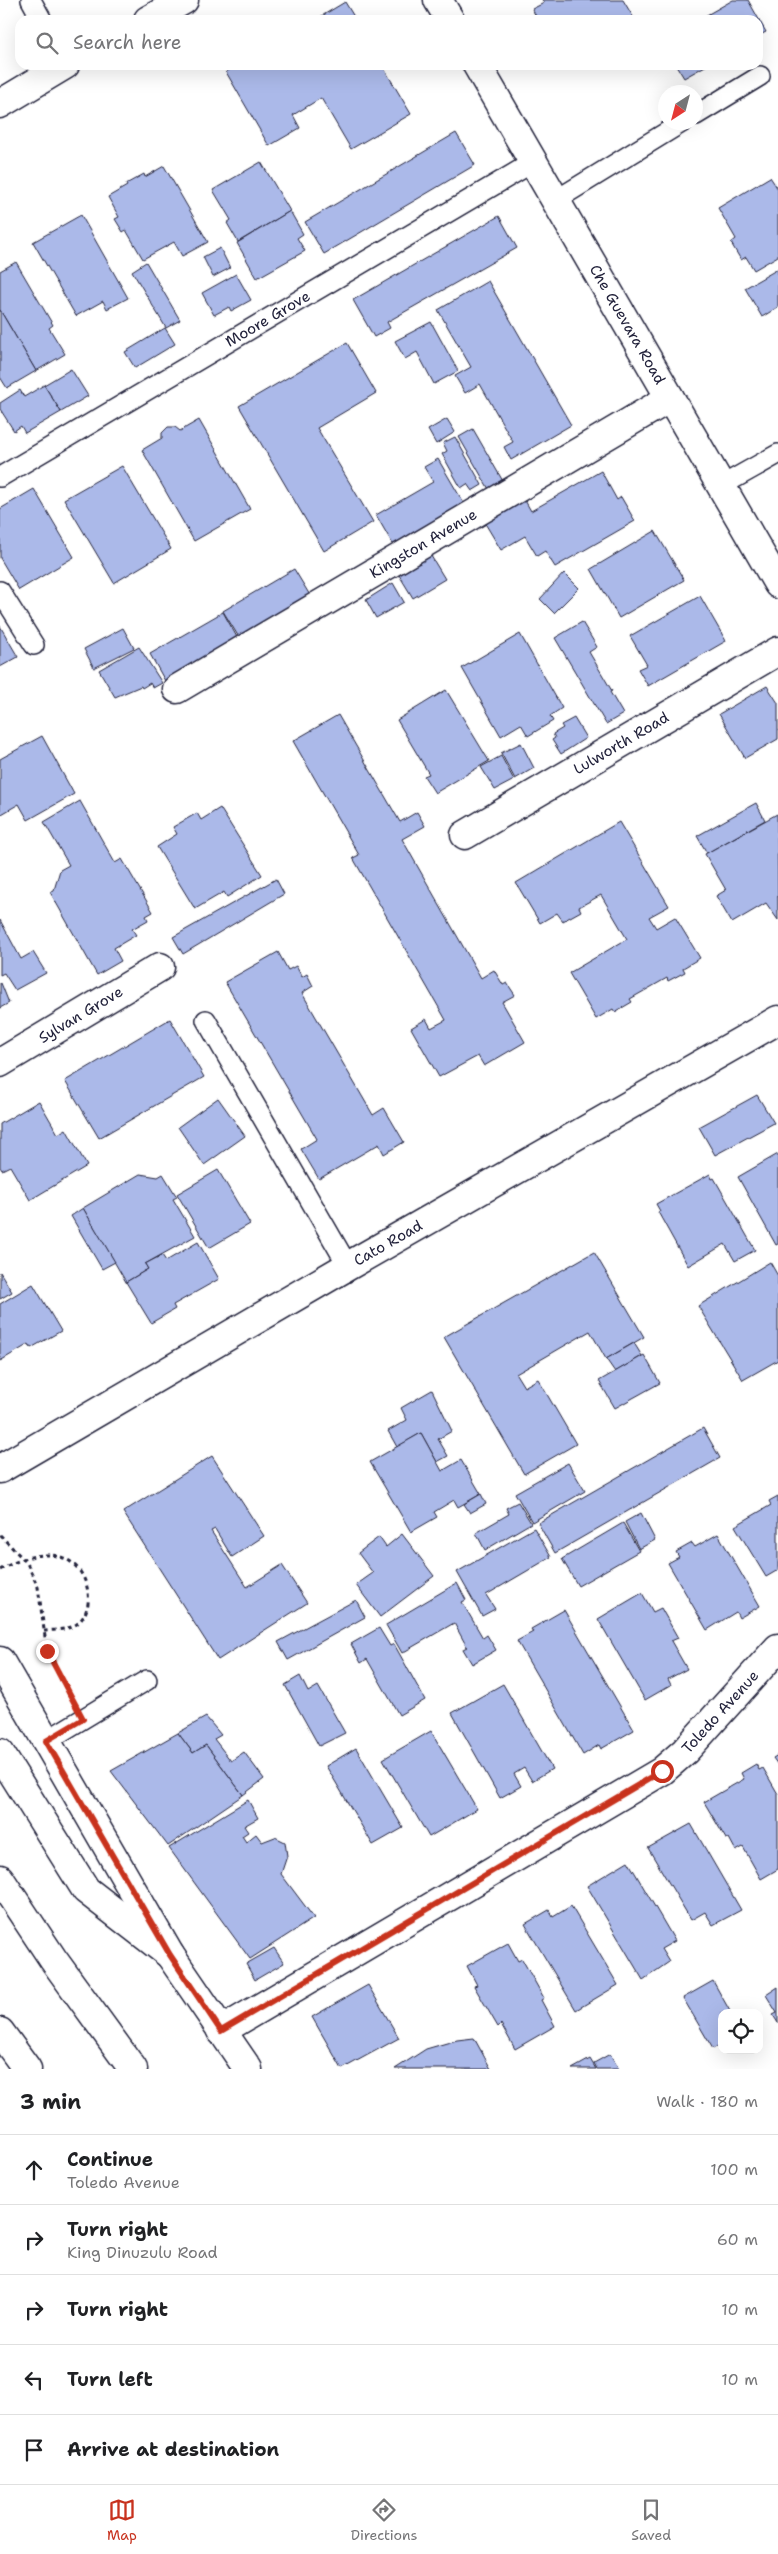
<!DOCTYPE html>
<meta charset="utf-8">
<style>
:root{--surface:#fff;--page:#f6f6f6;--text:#202124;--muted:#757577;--line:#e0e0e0;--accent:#c8321e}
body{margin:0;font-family:"Shantell Sans",sans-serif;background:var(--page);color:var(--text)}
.controls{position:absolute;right:15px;bottom:15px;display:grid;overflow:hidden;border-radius:10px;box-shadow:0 5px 20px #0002}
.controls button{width:45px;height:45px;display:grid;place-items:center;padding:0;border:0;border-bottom:1px solid var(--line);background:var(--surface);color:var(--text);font:25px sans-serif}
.compass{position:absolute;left:658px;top:85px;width:45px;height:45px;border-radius:50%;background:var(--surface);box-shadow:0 5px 20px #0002;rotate:216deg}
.stop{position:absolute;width:15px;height:15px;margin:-11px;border:4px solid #c8321e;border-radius:50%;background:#fff}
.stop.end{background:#c8321e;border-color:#fff;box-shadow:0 1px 5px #0008}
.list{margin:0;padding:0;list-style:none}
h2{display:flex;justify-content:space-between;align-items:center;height:65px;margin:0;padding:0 20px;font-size:21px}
h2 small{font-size:16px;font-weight:400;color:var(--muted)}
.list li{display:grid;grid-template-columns:32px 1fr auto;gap:15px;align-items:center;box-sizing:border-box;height:70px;padding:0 20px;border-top:1px solid var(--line)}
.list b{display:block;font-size:19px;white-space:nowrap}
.list p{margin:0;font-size:16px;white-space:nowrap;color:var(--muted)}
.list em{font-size:16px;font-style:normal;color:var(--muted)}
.icon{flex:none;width:28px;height:28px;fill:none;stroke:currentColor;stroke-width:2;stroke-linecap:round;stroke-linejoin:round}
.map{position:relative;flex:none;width:778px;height:2069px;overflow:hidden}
.search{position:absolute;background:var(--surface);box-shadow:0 5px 20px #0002;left:15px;right:15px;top:15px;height:55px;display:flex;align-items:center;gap:12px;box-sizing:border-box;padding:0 18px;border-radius:15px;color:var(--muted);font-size:19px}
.sheet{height:415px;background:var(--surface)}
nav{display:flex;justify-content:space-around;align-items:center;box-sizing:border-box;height:70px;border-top:1px solid var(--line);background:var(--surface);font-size:14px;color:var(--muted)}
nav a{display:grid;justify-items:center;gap:2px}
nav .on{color:var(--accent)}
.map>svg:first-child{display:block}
.building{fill:#abb9e9;stroke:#22223b}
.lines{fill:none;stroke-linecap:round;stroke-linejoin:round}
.service-casing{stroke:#22223b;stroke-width:22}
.minor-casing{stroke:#22223b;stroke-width:31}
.tertiary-casing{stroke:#22223b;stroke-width:31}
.secondary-casing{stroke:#22223b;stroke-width:31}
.motorway-casing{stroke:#22223b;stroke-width:31}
.path{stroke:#22223b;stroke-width:3;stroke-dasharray:4 4;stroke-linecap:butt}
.service{stroke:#fff;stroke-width:19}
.minor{stroke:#fff;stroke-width:28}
.tertiary{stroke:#fff;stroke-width:28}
.secondary{stroke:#fff;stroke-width:28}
.motorway{stroke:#fff;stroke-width:28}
.path-bridge{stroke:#22223b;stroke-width:3;stroke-dasharray:4 4;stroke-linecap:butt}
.route{stroke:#c8321e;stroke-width:6}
.labels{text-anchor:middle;stroke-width:5;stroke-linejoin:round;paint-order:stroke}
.street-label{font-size:15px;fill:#22223b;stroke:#fff}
</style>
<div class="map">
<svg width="778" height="2069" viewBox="0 0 778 2069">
<rect width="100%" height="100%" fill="#fff"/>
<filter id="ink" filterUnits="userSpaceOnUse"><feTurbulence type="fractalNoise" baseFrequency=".02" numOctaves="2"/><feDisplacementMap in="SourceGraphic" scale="10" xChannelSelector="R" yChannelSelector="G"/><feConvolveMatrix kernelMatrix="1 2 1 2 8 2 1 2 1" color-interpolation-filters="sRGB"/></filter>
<g filter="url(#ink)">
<g class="building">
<polygon points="542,0 623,0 635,20 538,20 532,9 544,3"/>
<polygon points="733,0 748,0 766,32 758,36 758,20 698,20"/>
<polygon points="345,2 356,20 315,20"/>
<polygon points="237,65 382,65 411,114 351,149 321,98 293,115 300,128 269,146 226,72"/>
<polygon points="676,65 707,65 684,78"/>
<polygon points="456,133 475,165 324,254 305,222"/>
<polygon points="261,162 290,211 238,242 227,223 231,220 213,190"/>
<polygon points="164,166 208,242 182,256 174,242 143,259 126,230 123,232 115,219 119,217 108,197 127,186 126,184 144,174 145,177"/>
<polygon points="770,177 778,189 778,256 754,270 746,257 741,260 731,243 736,239 718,208"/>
<polygon points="290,211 303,234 297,238 305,251 257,278 237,243"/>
<polygon points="81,215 128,298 107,309 103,301 76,316 33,242"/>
<polygon points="499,216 517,248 387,322 390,328 374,337 353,300"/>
<polygon points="220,248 230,268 213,277 203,257"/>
<polygon points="16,262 53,325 49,328 65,354 36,371 0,310 0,271"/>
<polygon points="146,262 180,320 166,328 132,271"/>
<polygon points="778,269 778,307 762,317 745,288"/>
<polygon points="236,274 251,300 231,311 229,307 214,315 202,293"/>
<polygon points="488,281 571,425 511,460 504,447 513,442 480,384 465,393 455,376 471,367 438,310"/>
<polygon points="0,310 36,371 7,388 0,377"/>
<polygon points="431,322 458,371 434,384 417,352 405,359 395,341"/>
<polygon points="165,328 175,344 135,368 125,352"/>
<polygon points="347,343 376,393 317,428 373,522 324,551 239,406"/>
<polygon points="71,369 88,396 61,412 44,385"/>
<polygon points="44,385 61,412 25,433 21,426 14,431 0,409 0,403 20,390 24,397"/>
<polygon points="447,419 455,432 436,444 428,430"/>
<polygon points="199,420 250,509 194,541 142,450 162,438 162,433 168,427 175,427 180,431"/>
<polygon points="473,429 504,483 490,491 459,437"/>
<polygon points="455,437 482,485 472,491 467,484 461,488 442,454 447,451 443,443"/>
<polygon points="438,459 466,507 395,548 376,515 433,482 424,467"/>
<polygon points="122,466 171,549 114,583 64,499"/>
<polygon points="601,471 617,500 621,497 635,521 555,567 545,551 537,556 525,536 501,550 483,520 523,497 531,511"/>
<polygon points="34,489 74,557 19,590 0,558 0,509"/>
<polygon points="655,531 684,580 619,618 591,569"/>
<polygon points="431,556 445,579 413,598 399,575"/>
<polygon points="294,569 311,597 240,639 223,611"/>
<polygon points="564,573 579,588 554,613 540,599"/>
<polygon points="393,583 404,602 376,618 366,600"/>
<polygon points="700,596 726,641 648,686 638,669 647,665 630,636"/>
<polygon points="223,612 238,639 165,681 150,654"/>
<polygon points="582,622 597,647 589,652 612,691 610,692 623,714 606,724 555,638"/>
<polygon points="0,626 18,657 0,667"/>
<polygon points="123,628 134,648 94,668 84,649"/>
<polygon points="520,634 562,708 550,716 553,721 528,736 521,724 501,736 462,668"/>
<polygon points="139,647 162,683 153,688 150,683 142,688 141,686 115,697 99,670"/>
<polygon points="767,686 778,703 778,739 745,758 719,714"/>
<polygon points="446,690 489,761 435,793 424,776 429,774 397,720"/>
<polygon points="338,715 400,822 417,812 425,826 402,839 481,978 494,970 503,985 507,983 515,995 502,1002 525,1042 484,1066 478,1056 439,1077 411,1028 426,1019 431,1028 446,1020 353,858 359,855 293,741"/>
<polygon points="574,718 586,738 561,754 552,740 555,738 553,734 563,728 561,725"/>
<polygon points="42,736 74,794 28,820 19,804 0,815 0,759"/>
<polygon points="521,743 534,768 515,779 501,753"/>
<polygon points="501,756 514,780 495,790 481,767"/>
<polygon points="80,801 115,863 122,859 153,912 146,916 148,920 132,929 136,935 114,948 121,961 97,975 50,892 54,890 60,870 69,865 44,822"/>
<polygon points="756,803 765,820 707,853 697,836"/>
<polygon points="220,808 262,875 227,897 224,892 195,909 157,847 177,834 173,827 197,813 201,820"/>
<polygon points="777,814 778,920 766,903 732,923 716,896 726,890 705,854"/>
<polygon points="619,822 669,906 649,917 656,928 675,917 700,958 683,968 685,972 668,981 667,978 630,999 632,1002 615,1012 613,1009 596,1019 569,973 627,939 601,895 579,907 581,911 563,921 557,913 540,923 516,883"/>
<polygon points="276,879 284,894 183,954 173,937"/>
<polygon points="0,920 21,959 33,952 46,973 15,990 4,973 0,975"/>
<polygon points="278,952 288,970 296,966 302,977 307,974 313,986 302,993 373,1115 384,1108 404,1142 384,1154 379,1144 319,1179 301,1149 317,1139 225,982"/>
<polygon points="1,983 9,1003 0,1008 0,983"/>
<polygon points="170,1019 204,1077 99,1138 65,1081"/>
<polygon points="757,1095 774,1123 715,1155 699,1127"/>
<polygon points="218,1098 245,1136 204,1165 178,1127"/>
<polygon points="39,1101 58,1134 66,1129 87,1166 30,1200 10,1166 2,1170 0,1167 0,1124"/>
<polygon points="778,1154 778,1244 776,1245 738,1177"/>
<polygon points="218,1170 250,1224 209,1248 177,1194"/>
<polygon points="140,1174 158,1177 163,1174 177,1197 173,1199 195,1236 145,1264 148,1269 126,1282 83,1208"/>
<polygon points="710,1174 712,1179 714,1178 755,1250 735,1261 725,1244 688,1266 658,1212 660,1211 656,1204"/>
<polygon points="83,1208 115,1262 102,1269 71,1216"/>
<polygon points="198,1242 219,1279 173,1305 175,1309 151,1323 126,1282 148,1269 145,1264 162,1255 166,1261"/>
<polygon points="594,1252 644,1337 606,1359 590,1331 516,1374 524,1387 538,1379 576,1444 524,1474 444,1337"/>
<polygon points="770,1262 778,1276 778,1360 743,1380 698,1306"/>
<polygon points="0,1272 12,1292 0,1299"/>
<polygon points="33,1284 61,1331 31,1348 29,1344 0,1361 0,1304"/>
<polygon points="634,1343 642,1356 615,1372 606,1359"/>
<polygon points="644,1355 660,1383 615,1408 599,1381"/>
<polygon points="432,1390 452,1431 438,1439 448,1456 437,1462 421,1433 397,1447 388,1431 407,1420 401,1408"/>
<polygon points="703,1428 720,1458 555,1553 538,1523"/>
<polygon points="421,1433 442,1471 461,1460 481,1494 458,1507 454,1500 434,1512 437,1517 411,1532 370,1462"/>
<polygon points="212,1456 264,1536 232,1557 215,1529 211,1531 247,1587 282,1565 307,1603 218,1660 123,1512"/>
<polygon points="568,1463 585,1491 532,1522 515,1493"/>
<polygon points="481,1494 486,1504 470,1513 464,1504"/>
<polygon points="778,1496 778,1570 766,1577 735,1526 771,1505 769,1501"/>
<polygon points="518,1502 531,1523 485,1550 476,1533 509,1514 506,1508"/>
<polygon points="641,1513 655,1540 639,1549 625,1522"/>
<polygon points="623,1523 639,1551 578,1586 562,1559"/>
<polygon points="534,1528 551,1557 486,1595 495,1609 482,1616 457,1572"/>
<polygon points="402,1534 434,1576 380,1617 356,1585 373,1573 358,1553 379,1537 386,1547"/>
<polygon points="718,1534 760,1606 739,1618 736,1612 707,1630 668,1563 679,1557 676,1552 692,1543 695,1547"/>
<polygon points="457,1583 466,1600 462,1602 483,1638 487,1635 496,1650 472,1664 463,1649 467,1647 454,1623 402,1653 386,1625"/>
<polygon points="642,1593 653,1612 661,1608 678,1638 671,1641 687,1669 668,1679 671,1685 645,1700 598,1619"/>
<polygon points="356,1600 365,1617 288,1660 278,1642"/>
<polygon points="564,1610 634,1730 601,1749 599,1745 583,1755 517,1641 533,1632 531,1629"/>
<polygon points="379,1628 390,1646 394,1644 425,1700 399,1715 367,1659 361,1663 351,1644"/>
<polygon points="300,1676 308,1692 318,1686 345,1733 319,1746 285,1685"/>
<polygon points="503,1684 552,1769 532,1781 524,1768 514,1774 521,1786 500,1798 452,1713"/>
<polygon points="206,1717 221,1735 214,1739 231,1761 244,1752 264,1779 243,1795 206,1745 193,1753 178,1733"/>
<polygon points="431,1731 477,1809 429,1837 383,1759"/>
<polygon points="178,1733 193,1753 206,1745 243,1795 168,1846 111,1771"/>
<polygon points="356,1748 403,1828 373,1845 326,1766"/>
<polygon points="778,1755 778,1765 773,1758"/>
<polygon points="756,1764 759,1770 763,1768 778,1794 778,1869 761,1879 743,1847 736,1851 729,1838 726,1839 704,1802 744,1779 741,1773"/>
<polygon points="248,1800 258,1818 244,1826 248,1832 242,1836 246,1842 256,1834 262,1842 275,1837 285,1842 287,1856 281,1874 314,1918 250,1959 169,1848"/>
<polygon points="691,1824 741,1910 713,1925 705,1912 691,1920 648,1848"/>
<polygon points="628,1861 675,1941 661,1949 669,1962 643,1980 587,1886"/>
<polygon points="571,1906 618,1985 576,2010 525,1924 549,1910 553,1917"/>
<polygon points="508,1943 518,1961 522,1959 544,1998 541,2000 555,2026 515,2049 501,2024 498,2027 474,1986 477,1985 467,1966"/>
<polygon points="274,1948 284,1963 255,1980 246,1964"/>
<polygon points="713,1981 731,2013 722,2013 722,2043 713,2049 683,1998"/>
<polygon points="368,1985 399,2038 342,2069 312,2017"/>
<polygon points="778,1987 778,2023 773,2015 777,2013 766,1995"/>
<polygon points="474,2038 491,2069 395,2069 426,2049 457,2040"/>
<polygon points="610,2054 619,2069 597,2069 594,2063"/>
<polygon points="590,2059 596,2069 572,2069"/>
</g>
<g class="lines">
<g class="service-casing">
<g id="service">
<polyline points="31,0 42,20"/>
<polyline points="696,115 760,76"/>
<polyline points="556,200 683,122"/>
<path id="s1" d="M0 477 535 161"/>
<polyline points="721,486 778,454"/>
<polyline points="0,591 34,645"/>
<polyline points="206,1020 348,1266"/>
<polyline points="46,1741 147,1680"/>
</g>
</g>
<g class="minor-casing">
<g id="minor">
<path id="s2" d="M177 689 670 398"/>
<path id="s3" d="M465 835 778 651"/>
<path id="s4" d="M0 1063 160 967"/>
<path id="s5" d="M0 1469 348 1266 778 1020"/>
<path id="s6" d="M221 2031 662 1771 685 1751 778 1648"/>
</g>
</g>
<g class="tertiary-casing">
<g id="tertiary">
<polyline points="438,0 450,20"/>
<path id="s7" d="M477 65 778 584"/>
</g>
</g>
<g class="secondary-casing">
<g id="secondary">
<polyline points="148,20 184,0"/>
<polyline points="0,104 65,65"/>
<polyline points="0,1661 170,1955 248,2069"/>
</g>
</g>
<g class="motorway-casing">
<g id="motorway">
<polyline points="0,1753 86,1890 170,1955"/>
<polyline points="0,1879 53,1959 133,2069"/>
<polyline points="0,2032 27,2069"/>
</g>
</g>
<polyline class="path" points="0,1535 27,1563 38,1587 47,1651 70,1695"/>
<use href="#service" class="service"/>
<use href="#minor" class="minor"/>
<use href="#tertiary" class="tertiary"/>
<use href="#secondary" class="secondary"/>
<use href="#motorway" class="motorway"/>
<path class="path-bridge" d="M0 1570C18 1559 45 1549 66 1559 88 1570 97 1606 78 1623 70 1630 54 1630 44 1631"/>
</g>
</g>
<g class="lines" filter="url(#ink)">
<polyline class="route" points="47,1651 83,1719 46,1741 170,1955 221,2031 662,1771"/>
</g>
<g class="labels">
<g class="street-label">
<text dy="5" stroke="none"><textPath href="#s1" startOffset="311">Moore Grove</textPath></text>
<text dy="5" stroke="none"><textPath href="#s7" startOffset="300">Che Guevara Road</textPath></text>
<text dy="5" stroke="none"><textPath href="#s2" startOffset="286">Kingston Avenue</textPath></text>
<text dy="5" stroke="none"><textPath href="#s3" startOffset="181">Lulworth Road</textPath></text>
<text dy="5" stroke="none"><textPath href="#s4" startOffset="94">Sylvan Grove</textPath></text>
<text dy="5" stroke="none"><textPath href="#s5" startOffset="449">Cato Road</textPath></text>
<text dy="5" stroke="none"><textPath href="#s6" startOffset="595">Toledo Avenue</textPath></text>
</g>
</g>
</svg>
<div class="controls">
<button><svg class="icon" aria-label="locate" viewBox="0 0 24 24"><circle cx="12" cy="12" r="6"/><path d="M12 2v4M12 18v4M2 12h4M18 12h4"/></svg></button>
</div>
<svg class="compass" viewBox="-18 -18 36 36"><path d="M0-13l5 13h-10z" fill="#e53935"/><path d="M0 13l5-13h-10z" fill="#757577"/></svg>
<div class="stop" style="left:662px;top:1771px"></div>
<div class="stop end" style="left:47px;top:1651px"></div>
<div class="search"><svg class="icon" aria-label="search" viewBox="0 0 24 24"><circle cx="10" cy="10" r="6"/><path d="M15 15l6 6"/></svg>Search here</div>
</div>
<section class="sheet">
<h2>3 min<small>Walk · 180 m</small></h2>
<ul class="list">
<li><svg class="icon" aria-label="ahead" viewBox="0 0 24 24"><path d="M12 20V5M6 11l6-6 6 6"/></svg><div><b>Continue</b><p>Toledo Avenue</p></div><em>100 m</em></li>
<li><svg class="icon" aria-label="right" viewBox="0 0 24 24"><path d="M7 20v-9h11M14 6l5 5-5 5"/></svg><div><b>Turn right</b><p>King Dinuzulu Road</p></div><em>60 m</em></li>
<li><svg class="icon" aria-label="right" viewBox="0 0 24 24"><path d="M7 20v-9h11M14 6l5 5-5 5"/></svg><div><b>Turn right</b></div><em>10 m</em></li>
<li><svg class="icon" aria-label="left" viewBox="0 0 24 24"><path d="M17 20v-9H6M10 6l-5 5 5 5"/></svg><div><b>Turn left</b></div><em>10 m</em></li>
<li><svg class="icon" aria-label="arrive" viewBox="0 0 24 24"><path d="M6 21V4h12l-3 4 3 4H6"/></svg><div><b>Arrive at destination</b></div></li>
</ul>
</section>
<nav>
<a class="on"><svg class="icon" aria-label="map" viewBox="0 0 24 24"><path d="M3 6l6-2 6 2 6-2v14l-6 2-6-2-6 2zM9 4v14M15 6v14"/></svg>Map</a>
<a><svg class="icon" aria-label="directions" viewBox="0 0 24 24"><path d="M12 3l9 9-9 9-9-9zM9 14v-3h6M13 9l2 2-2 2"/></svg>Directions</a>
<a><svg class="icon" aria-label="saved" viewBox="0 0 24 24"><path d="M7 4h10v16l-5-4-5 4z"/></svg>Saved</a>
</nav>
